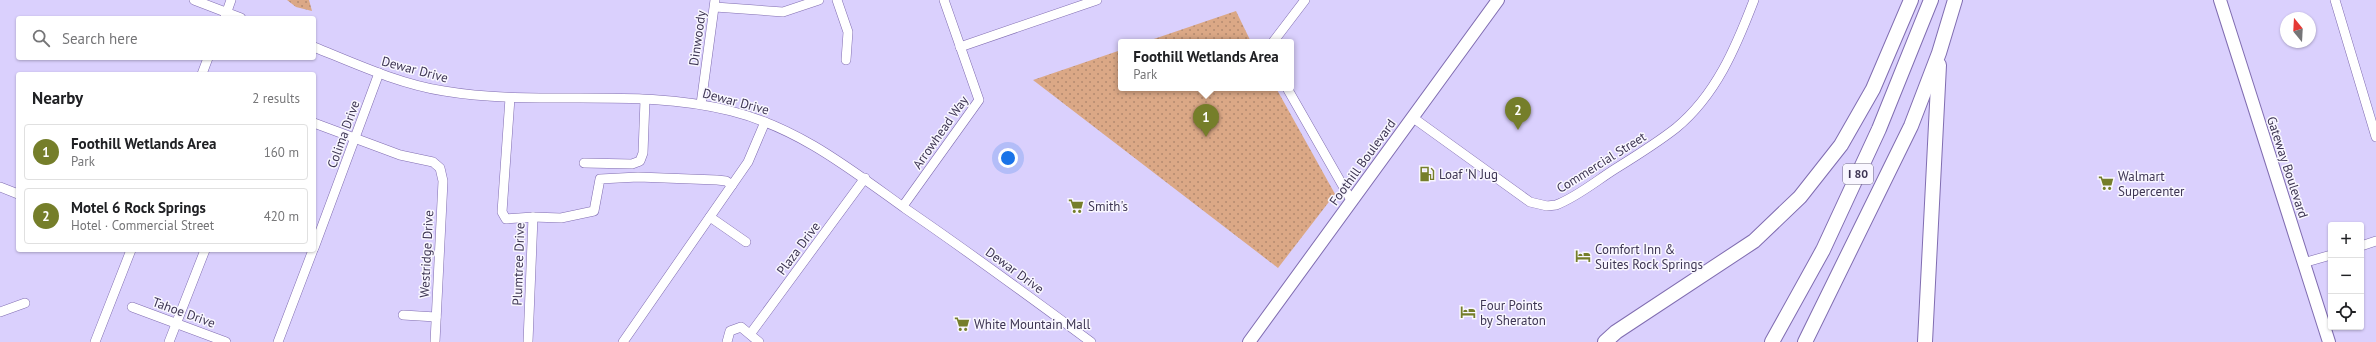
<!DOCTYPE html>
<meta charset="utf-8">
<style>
:root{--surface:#fff;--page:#f6f6f6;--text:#202124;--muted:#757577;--line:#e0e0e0;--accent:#757e2a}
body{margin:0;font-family:"PT Sans",sans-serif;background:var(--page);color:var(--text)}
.controls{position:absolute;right:12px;bottom:12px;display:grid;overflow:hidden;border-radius:4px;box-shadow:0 1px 3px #0004}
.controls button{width:36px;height:36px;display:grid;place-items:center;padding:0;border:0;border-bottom:1px solid var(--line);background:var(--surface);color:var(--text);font:20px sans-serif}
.compass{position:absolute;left:2280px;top:12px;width:36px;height:36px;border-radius:50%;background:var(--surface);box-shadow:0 1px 3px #0004;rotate:342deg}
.you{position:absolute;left:1008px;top:158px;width:14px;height:14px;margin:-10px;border:3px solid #fff;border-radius:50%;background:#1a73e8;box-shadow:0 0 0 6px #1a73e833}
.badge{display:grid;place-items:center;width:26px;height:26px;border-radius:50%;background:var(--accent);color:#fff;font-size:13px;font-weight:700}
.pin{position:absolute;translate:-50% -33px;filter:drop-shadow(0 1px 2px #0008)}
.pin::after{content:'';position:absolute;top:21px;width:14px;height:12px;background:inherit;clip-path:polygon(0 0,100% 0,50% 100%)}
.popup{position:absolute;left:1118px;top:39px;width:176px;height:52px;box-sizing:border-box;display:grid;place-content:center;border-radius:4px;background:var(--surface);filter:drop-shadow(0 1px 3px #0005);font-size:13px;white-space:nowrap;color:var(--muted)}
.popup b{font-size:15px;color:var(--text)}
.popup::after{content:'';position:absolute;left:50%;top:100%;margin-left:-8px;border:8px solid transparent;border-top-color:var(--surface)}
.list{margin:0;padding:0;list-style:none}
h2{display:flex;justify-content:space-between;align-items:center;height:52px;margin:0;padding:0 16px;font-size:17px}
h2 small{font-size:13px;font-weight:400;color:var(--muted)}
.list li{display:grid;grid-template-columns:26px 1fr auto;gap:12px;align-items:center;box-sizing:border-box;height:56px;margin:0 8px 8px;padding:0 8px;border:1px solid var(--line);border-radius:4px}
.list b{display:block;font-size:15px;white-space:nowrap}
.list p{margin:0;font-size:13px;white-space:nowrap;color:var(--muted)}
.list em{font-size:13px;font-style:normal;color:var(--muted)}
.icon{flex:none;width:22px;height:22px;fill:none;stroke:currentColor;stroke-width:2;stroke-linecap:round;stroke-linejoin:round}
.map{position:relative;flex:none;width:2376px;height:342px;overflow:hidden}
.search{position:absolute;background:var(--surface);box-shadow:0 1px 3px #0004;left:16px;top:16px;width:300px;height:44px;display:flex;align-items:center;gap:10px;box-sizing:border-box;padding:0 14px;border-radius:4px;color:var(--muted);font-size:15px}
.panel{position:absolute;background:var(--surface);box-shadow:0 1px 3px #0004;left:16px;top:72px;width:300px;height:180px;border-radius:4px}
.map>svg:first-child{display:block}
.grass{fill:url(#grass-dots)}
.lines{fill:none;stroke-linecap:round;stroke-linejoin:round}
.minor-casing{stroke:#806db1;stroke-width:10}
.major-casing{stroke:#806db1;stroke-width:14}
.highway-casing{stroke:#806db1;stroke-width:16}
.minor{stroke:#fff;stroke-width:9}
.major{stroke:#fff;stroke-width:12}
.highway{stroke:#fff;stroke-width:14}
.labels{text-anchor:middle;stroke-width:3;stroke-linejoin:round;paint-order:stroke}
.shield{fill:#f9f7ff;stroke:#756f87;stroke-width:1}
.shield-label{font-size:12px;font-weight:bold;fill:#3d3553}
.street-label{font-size:13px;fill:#3d3553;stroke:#f9f7ff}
.poi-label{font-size:13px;fill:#3d3553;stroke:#f9f7ff;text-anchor:start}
</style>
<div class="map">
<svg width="2376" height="342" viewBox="0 0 2376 342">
<defs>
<pattern id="grass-dots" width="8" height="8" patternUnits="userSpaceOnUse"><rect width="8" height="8" fill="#dba886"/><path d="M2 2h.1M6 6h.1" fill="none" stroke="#b38a70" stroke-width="1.8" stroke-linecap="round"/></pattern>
</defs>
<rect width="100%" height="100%" fill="#dad0fd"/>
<g class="grass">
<polygon points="287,0 309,0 312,11 296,7"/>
<polygon points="1236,11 1251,42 1145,42"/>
<polygon points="1121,50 1121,88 1276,88 1335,194 1278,268 1033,80"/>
</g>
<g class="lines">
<g class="minor-casing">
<g id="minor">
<polyline points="194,0 241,18"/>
<polyline points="837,0 848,32 846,60"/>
<polyline points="2335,0 2376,137"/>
<polyline points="715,7 783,12 819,0"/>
<polyline points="225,17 231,0"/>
<polyline points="1273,42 1305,0"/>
<path d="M314 47C356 64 399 84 444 91 539 107 637 87 731 111 799 128 850 169 906 209 969 252 1030 297 1091 342"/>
<polyline points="960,47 1097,0"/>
<polyline points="202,74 208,58"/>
<polyline points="1287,88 1351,200"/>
<polyline points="510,98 502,212 506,219 533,217 528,342"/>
<polyline points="701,104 715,0"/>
<path d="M1412 117 1530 202 1547 206 1556 205C1577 197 1596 181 1615 169 1636 156 1657 143 1676 128 1716 95 1736 47 1754 0"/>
<polyline points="314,123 400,155 433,162 440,168 443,181 435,342"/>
<polyline points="584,163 632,164 640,161 643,153 645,100"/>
<polyline points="0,187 18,194"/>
<polyline points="903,206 979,100 944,0"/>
<polyline points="533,217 561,218 594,211 600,179 638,177 717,180 726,181 732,185"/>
<polyline points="710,217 746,242"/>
<polyline points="2361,246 2376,241"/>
<polyline points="314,248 379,73"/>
<polyline points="2303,263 2331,255"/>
<polyline points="132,307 226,342"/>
<polyline points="0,312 25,303"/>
<polyline points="403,315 436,317"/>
<polyline points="751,333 865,178"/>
<polyline points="95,342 131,250"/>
<polyline points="169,342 205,250"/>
<polyline points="278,342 313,250"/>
<polyline points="623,342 748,162 765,122"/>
<polyline points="727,342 730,331 741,327 759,342"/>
</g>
</g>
<g class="major-casing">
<g id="major">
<polyline points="2220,0 2329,342"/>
<polyline points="1249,342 1498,0"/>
</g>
</g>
<g class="highway-casing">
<g id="highway">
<polyline points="1605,342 1616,332 1754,241 1800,197 1841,145 1873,89 1911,0"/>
<polyline points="1772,342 1823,250 1879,129 1931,0"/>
<polyline points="1805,342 1911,126 1939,53 1955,0"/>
<polyline points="1925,342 1939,65"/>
</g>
</g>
<use href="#minor" class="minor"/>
<use href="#major" class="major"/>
<use href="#highway" class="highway"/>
</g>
<defs>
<g id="fuel-bare" transform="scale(1.2)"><path d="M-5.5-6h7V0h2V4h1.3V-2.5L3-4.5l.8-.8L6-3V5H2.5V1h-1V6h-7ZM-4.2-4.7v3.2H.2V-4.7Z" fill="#757e2a" stroke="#f9f7ff" stroke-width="2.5" paint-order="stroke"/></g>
<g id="supermarket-bare" transform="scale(1.2)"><path d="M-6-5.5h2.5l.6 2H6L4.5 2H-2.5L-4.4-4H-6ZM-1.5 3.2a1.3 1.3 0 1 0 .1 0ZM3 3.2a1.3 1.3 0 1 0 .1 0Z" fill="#757e2a" stroke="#f9f7ff" stroke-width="2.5" paint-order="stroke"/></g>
<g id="hotel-bare" transform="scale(1.2)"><path d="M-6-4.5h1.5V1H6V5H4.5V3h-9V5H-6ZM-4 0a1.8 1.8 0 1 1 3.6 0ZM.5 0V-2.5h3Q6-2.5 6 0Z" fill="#757e2a" stroke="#f9f7ff" stroke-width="2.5" paint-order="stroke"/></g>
</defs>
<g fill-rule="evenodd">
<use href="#fuel-bare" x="1427" y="174"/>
<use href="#supermarket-bare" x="2106" y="183"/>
<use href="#supermarket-bare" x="1076" y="206"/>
<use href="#hotel-bare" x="1583" y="256"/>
<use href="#hotel-bare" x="1468" y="312"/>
<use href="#supermarket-bare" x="962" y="324"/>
</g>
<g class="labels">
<rect class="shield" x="1843" y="164" width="30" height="20" rx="3"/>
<g class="shield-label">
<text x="1858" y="178">I 80</text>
</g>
<g class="street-label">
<text transform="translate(697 38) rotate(-82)" y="5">Dinwoody</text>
<text transform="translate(415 69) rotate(15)" y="5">Dewar Drive</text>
<text transform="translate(736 101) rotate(15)" y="5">Dewar Drive</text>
<text transform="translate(940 132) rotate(-55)" y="5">Arrowhead Way</text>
<text transform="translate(343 134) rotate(-70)" y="5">Colima Drive</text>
<text transform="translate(1362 162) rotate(-54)" y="5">Foothill Boulevard</text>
<text transform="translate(1601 162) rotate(-32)" y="5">Commercial Street</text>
<text transform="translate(2288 167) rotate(72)" y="5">Gateway Boulevard</text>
<text transform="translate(798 248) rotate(-53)" y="5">Plaza Drive</text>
<text transform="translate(426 254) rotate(-87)" y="5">Westridge Drive</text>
<text transform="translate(518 264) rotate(-88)" y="5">Plumtree Drive</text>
<text transform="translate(1015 270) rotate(36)" y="5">Dewar Drive</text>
<text transform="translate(184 312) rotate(20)" y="5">Tahoe Drive</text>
</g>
<g class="poi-label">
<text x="1439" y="179">Loaf 'N Jug</text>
<text x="2118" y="181">Walmart<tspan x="2118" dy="15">Supercenter</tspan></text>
<text x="1088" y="211">Smith's</text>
<text x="1595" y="254">Comfort Inn &amp;<tspan x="1595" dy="15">Suites Rock Springs</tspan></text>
<text x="1480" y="310">Four Points<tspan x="1480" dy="15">by Sheraton</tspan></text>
<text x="974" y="329">White Mountain Mall</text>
</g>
</g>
</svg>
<div class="controls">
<button>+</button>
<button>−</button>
<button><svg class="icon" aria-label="locate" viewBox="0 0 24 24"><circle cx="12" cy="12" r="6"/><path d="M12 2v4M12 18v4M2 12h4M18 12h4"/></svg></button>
</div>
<svg class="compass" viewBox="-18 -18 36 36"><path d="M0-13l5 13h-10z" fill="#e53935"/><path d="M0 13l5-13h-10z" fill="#757577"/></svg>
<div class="you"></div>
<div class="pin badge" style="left:1206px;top:137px">1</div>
<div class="popup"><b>Foothill Wetlands Area</b>Park</div>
<div class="pin badge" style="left:1518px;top:130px">2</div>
<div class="search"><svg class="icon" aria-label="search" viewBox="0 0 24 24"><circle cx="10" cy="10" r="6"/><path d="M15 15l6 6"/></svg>Search here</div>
<section class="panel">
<h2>Nearby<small>2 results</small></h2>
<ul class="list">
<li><span class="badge">1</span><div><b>Foothill Wetlands Area</b><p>Park</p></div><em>160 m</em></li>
<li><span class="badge">2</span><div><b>Motel 6 Rock Springs</b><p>Hotel · Commercial Street</p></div><em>420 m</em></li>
</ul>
</section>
</div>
